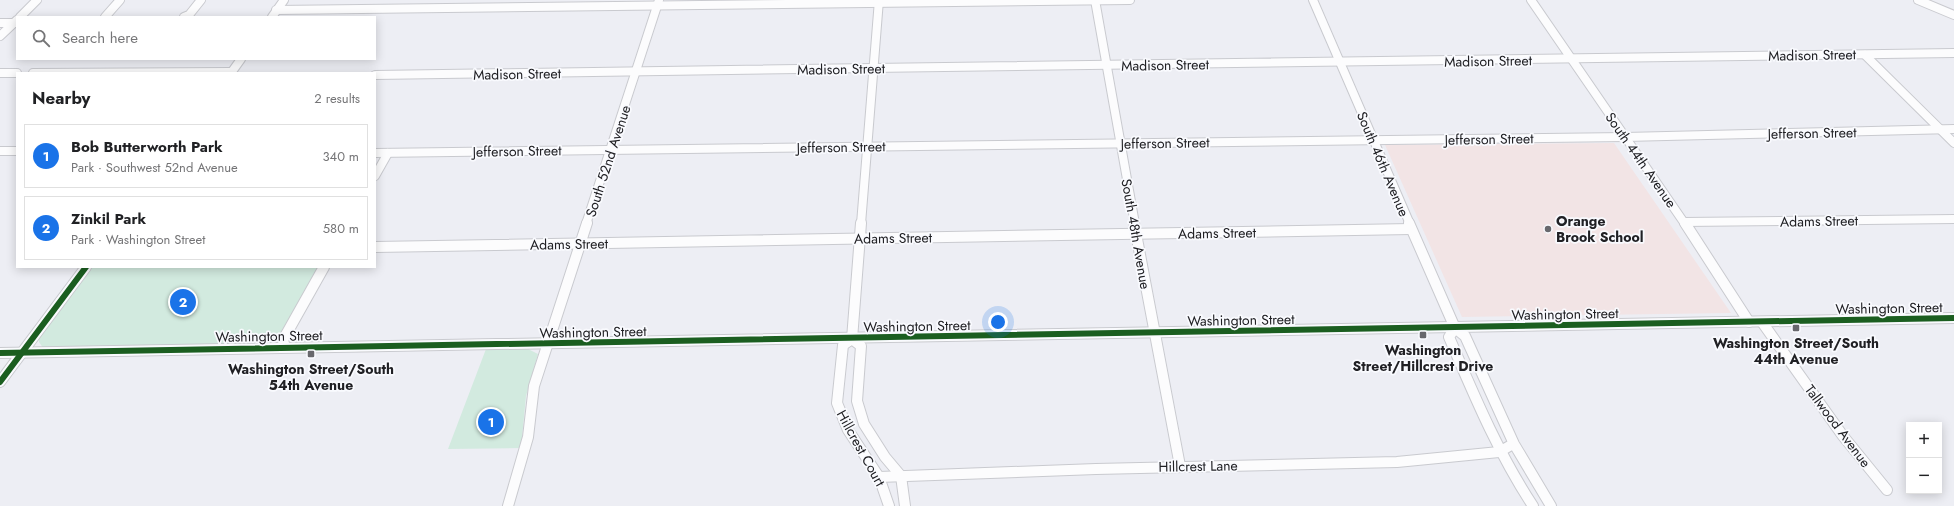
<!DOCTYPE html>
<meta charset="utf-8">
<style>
:root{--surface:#fff;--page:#f6f6f6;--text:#202124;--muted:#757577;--line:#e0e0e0;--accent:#1a73e8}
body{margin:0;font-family:Jost,sans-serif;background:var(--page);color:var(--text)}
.controls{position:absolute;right:12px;bottom:12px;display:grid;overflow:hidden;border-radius:0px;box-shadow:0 2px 10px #0003}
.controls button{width:36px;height:36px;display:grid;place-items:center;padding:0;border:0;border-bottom:1px solid var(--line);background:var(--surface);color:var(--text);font:20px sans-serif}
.you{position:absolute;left:998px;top:322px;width:14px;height:14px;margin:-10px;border:3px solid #fff;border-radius:50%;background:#1a73e8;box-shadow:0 0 0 6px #1a73e833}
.badge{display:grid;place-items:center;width:26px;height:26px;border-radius:50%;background:var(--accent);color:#fff;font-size:13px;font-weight:700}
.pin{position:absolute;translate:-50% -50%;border:2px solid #fff;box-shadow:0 1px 4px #0006}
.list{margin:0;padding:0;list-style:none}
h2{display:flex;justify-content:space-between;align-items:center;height:52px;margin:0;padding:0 16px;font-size:17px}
h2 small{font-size:13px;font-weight:400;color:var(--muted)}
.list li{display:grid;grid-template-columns:26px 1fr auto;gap:12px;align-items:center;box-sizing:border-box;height:64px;margin:0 8px 8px;padding:0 8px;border:1px solid var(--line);border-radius:0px}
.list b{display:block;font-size:15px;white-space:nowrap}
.list p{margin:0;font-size:13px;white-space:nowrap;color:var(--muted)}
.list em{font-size:13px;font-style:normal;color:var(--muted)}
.icon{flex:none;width:22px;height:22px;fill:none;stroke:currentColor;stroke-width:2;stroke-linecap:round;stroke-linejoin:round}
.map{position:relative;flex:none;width:1954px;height:506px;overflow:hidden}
.search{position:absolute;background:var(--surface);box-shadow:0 2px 10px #0003;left:16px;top:16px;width:360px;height:44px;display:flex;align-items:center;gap:10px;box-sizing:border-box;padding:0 14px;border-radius:0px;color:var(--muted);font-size:15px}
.panel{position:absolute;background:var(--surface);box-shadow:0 2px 10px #0003;left:16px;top:72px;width:360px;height:196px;border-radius:0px}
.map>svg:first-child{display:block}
.education{fill:#f2e4e5}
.green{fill:#d2eadf}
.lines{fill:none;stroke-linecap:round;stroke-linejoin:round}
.minor-far1-casing{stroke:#c9cacf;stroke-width:10}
.minor-casing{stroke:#c9cacf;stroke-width:12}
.minor-far1{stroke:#fcfcfd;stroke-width:8}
.minor{stroke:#fcfcfd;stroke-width:10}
.cycleway-casing{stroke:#f9fafe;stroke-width:9}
.cycleway{stroke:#1b5e20;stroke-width:6}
.poi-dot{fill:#68686d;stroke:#f9fafe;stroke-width:1.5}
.labels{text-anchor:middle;stroke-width:3.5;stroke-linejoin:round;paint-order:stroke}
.street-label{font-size:14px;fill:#202024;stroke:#f9fafe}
.poi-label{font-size:14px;font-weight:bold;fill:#202024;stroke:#f9fafe}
</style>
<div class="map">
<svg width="1954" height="506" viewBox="0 0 1954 506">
<rect width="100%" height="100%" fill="#edeef4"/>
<polygon class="education" points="1614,143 1731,313 1462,317 1385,145"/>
<g class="green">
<polygon points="91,267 319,267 281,337 271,345 43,348 39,342 39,338"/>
<polygon points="486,349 528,349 538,354 526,396 521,448 448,449"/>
</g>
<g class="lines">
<g class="minor-far1-casing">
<g id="minor-far1">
<polyline points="1095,0 1135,224"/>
<polyline points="1313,0 1410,224"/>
<polyline points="1531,0 1685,224"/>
<polyline points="1918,0 1954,15"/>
<polyline points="276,10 1130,0"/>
<polyline points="20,17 37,0"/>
<polyline points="105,17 120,0"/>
<polyline points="184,17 189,15 201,0"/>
<polyline points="272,17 284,0"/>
<polyline points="0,23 16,23"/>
<polyline points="0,36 17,20"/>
<polyline points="1865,55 1954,143"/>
<polyline points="0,73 17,73"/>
<polyline points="33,73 232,72"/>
<polyline points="231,73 241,59"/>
<polyline points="375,75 1954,53"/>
<polyline points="0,151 17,151"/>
<polyline points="375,153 1625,137 1954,129"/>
<polyline points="375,176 388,153"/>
<polyline points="1684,222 1954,219"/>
<polyline points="586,224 659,0"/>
<polyline points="861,224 879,0"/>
</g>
</g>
<g class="minor-casing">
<g id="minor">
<polyline points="1134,223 1180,466"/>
<polyline points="1409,223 1455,328 1465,336 1514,444 1551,506"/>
<polyline points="1685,223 1749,322"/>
<polyline points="375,247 1411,229"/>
<polyline points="1762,322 1843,436 1887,490"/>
<path d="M1455 328 1449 337C1474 395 1498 453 1533 506"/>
<polyline points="852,339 861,223"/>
<polyline points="852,339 843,345 837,403 848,430 879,477 889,506"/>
<polyline points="852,339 861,346 857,401 864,424 885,457 901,476 905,506"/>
<polyline points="285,347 283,340 324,267"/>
<polyline points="0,353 1954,318"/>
<polyline points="0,382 86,267"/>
<polyline points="879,477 1096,469 1397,462 1499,452 1513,444"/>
<polyline points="508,506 528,437 534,386 587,223"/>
</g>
</g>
<use href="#minor-far1" class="minor-far1"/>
<use href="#minor" class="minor"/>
<g class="cycleway-casing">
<g id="cycleway">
<polyline points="0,353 1954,318"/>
<polyline points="0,382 86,267"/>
</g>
</g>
<use href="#cycleway" class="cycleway"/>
</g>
<g class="poi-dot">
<circle cx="1548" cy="229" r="4"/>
<rect x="1792" y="324" width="8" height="8" rx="2"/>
<rect x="1419" y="331" width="8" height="8" rx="2"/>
<rect x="307" y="350" width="8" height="8" rx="2"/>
</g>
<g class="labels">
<g class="street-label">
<text transform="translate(1812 55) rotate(-1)" y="5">Madison Street</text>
<text transform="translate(1488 61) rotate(-1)" y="5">Madison Street</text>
<text transform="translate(1165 65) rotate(-1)" y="5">Madison Street</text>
<text transform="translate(841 69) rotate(-1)" y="5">Madison Street</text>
<text transform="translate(517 74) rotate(-1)" y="5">Madison Street</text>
<text transform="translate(1812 133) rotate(-1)" y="5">Jefferson Street</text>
<text transform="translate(1489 139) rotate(-1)" y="5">Jefferson Street</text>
<text transform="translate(1165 143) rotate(-1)" y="5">Jefferson Street</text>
<text transform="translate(841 147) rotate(-1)" y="5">Jefferson Street</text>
<text transform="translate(517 151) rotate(-1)" y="5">Jefferson Street</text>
<text transform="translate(1641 160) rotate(55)" y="5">South 44th Avenue</text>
<text transform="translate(608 161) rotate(-72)" y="5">South 52nd Avenue</text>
<text transform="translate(1383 164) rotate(67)" y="5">South 46th Avenue</text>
<text transform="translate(1819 221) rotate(-1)" y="5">Adams Street</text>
<text transform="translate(1217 233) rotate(-1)" y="5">Adams Street</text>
<text transform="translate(1136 234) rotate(80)" y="5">South 48th Avenue</text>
<text transform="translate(893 238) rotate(-1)" y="5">Adams Street</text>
<text transform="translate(569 244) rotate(-1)" y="5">Adams Street</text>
<text transform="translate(1889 308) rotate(-1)" y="5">Washington Street</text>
<text transform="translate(1565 314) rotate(-1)" y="5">Washington Street</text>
<text transform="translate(1241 320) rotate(-1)" y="5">Washington Street</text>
<text transform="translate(917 326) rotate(-1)" y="5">Washington Street</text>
<text transform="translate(593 332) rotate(-1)" y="5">Washington Street</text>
<text transform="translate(269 336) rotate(-1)" y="5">Washington Street</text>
<text transform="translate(1838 426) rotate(53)" y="5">Tallwood Avenue</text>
<text transform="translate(861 448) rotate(61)" y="5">Hillcrest Court</text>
<text transform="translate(1198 466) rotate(-1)" y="5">Hillcrest Lane</text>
</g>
<g class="poi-label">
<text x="1556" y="226" text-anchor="start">Orange<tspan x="1556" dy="16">Brook School</tspan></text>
<text x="1796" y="348">Washington Street/South<tspan x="1796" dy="16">44th Avenue</tspan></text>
<text x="1423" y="355">Washington<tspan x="1423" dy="16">Street/Hillcrest Drive</tspan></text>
<text x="311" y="374">Washington Street/South<tspan x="311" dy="16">54th Avenue</tspan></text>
</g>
</g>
</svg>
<div class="controls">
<button>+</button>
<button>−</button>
</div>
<div class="you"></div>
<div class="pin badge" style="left:491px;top:422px">1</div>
<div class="pin badge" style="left:183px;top:302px">2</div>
<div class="search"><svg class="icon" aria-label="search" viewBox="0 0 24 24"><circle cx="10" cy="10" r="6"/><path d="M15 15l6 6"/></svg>Search here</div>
<section class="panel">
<h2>Nearby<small>2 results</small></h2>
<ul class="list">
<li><span class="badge">1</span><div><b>Bob Butterworth Park</b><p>Park · Southwest 52nd Avenue</p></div><em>340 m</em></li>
<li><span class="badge">2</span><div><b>Zinkil Park</b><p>Park · Washington Street</p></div><em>580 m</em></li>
</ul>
</section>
</div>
